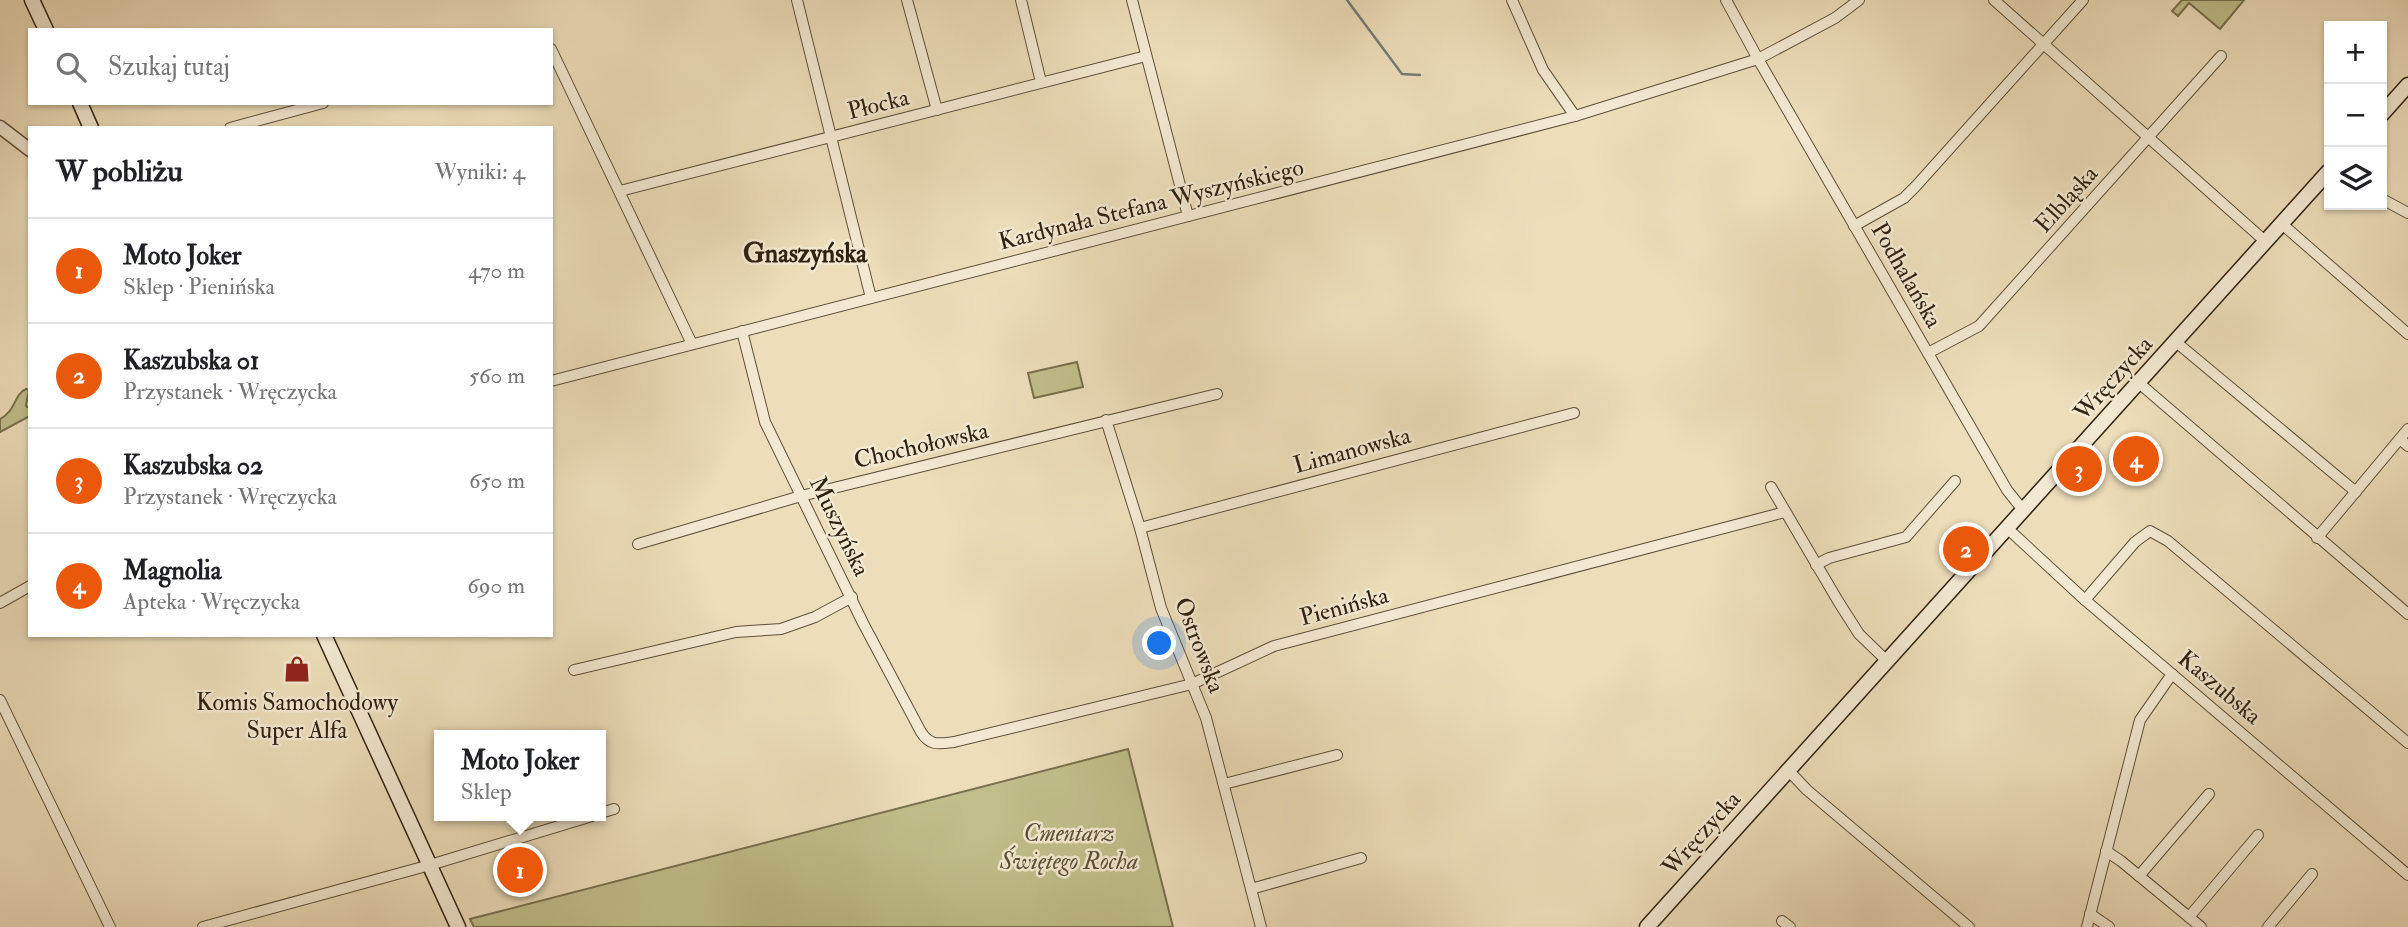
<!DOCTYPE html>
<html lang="pl">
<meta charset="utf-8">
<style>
:root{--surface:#fff;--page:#f2f2f2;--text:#202124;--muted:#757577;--line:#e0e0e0;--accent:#ea580c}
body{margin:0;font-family:"IM FELL Double Pica",serif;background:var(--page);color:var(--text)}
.controls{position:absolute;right:21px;top:21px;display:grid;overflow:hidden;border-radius:0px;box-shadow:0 2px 5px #0004}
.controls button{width:63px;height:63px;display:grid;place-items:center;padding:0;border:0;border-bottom:2px solid var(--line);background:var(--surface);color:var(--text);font:35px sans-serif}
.you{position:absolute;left:1160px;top:644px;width:24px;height:24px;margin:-18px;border:5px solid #fff;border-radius:50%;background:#1a73e8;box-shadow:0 0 0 10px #1a73e833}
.badge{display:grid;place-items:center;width:46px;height:46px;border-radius:50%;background:var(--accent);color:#fff;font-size:23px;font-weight:700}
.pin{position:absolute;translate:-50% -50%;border:4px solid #fff;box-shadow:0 2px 7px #0006}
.popup{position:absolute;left:434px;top:730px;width:172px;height:91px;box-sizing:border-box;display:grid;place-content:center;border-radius:0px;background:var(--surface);filter:drop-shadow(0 2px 5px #0005);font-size:23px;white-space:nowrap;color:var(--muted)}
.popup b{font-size:26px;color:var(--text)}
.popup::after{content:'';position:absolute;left:50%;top:100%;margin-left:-14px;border:14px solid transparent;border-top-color:var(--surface)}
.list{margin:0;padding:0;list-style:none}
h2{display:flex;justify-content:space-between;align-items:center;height:91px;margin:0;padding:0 28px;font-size:30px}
h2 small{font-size:23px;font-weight:400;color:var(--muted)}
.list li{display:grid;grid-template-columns:46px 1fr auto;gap:21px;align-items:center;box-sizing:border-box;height:105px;padding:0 28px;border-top:2px solid var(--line)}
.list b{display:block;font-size:26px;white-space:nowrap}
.list p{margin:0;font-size:23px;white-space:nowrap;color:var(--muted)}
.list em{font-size:23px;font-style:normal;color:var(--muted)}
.icon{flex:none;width:38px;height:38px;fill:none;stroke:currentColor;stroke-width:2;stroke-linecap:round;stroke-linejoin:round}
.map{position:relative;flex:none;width:2408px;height:927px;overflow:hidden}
.search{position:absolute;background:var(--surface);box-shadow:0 2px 5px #0004;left:28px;top:28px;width:525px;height:77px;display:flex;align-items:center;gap:18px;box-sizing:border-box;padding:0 24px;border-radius:0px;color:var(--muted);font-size:26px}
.panel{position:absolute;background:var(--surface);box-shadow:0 2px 5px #0004;left:28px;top:126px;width:525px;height:511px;border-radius:0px}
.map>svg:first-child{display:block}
.green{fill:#c0be8a;stroke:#78704d;stroke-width:2}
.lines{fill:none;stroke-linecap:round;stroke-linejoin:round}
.stream{stroke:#737c77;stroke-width:2.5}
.minor-casing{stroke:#5f503a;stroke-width:12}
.tertiary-casing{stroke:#5f503a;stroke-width:15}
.secondary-casing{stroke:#302110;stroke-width:17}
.minor{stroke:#f3e9d2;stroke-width:10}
.tertiary{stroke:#f3e9d2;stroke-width:12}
.secondary{stroke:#f3e9d2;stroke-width:14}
.labels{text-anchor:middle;stroke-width:5;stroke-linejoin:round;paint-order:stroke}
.street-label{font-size:24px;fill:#302110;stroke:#f3e9d2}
.poi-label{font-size:24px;fill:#302110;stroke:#f3e9d2}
.park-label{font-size:24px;font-style:italic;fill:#5b5035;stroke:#f3e9d2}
.neighbourhood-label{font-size:26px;font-weight:bold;fill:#302110;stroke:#f3e9d2}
</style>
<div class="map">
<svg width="2408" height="927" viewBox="0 0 2408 927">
<rect width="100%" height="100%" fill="#edddba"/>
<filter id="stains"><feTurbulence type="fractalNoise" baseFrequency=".00286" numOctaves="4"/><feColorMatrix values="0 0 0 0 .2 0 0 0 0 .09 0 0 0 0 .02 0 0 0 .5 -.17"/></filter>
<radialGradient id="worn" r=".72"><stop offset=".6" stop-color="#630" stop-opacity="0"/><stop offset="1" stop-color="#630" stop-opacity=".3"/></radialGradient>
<g class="green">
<polygon points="2182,0 2244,0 2220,29 2189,3 2178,16 2172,11"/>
<polygon points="1077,362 1083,387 1034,398 1028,373"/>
<path d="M26 389 29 390 26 405 27 407 30 406V416L0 432V419C16 411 14 394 26 389Z"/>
<polygon points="1128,749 1173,927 474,927 470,919"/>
</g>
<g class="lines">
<polyline class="stream" points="1347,0 1402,74 1420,75"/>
<g class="minor-casing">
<g id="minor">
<polyline points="797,0 871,298"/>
<polyline points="907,0 937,110"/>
<polyline points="1021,0 1041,82"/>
<polyline points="1132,0 1188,216"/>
<polyline points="1512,0 1543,70 1575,116"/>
<polyline points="1726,0 1758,59 2007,490 2023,510"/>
<polyline points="1994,0 2266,242"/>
<polyline points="551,49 692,344"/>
<polyline points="230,128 323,103"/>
<polyline points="620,191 1146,56"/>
<polyline points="2382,199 2408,213"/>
<polyline points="2282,224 2408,334"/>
<polyline points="1854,226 1904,198 1916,186 2083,0"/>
<path d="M742 331 765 422 863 623 921 732C930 746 938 744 954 742L1192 684 1274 646 1785 512"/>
<polyline points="2176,342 2356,492"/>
<polyline points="1928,353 1979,326 2221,56"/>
<polyline points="551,381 1575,116 1758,59 1835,18 1859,0"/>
<polyline points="2139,383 2408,614"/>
<polyline points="1106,420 1140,528 1161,608 1206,718 1261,927"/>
<polyline points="2400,439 2408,446"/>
<polyline points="1771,487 1838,601 1859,634 1888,662"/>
<polyline points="1140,528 1574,413"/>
<polyline points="2007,528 2085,600 2408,875"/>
<polyline points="2317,538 2408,429"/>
<polyline points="638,544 801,496 1217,394"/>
<polyline points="1816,565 1829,558 1906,537 1955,481"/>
<polyline points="2085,600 2135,542 2150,531 2168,541 2408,743"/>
<polyline points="0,603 30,586"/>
<polyline points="574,670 736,632 781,629 815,617 852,597"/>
<polyline points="0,700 110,927"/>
<polyline points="1788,770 1807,790 1969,927"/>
<polyline points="1224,784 1337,755"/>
<polyline points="600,813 614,809"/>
<polyline points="2106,851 2121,861 2201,927"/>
<polyline points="2139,876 2209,794"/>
<polyline points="1251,889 1361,858"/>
<polyline points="2090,914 2109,927"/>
<polyline points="2189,917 2258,835"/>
<polyline points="1782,921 1790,927"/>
<polyline points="203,927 430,865 592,816"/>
<polyline points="2087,927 2140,720 2172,674"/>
<polyline points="2268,927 2312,874"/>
</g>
</g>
<g class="tertiary-casing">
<polyline id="tertiary" points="0,127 30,150"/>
</g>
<g class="secondary-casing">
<g id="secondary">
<polyline points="32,0 46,30"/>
<polyline points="80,103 91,128"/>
<polyline points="2382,114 2408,85"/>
<polyline points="324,635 458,927"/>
<polyline points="1647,927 2329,171"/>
</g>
</g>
<use href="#minor" class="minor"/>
<use href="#tertiary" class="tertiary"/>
<use href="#secondary" class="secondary"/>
</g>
<defs>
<g id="shop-bare" transform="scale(2.1)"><path d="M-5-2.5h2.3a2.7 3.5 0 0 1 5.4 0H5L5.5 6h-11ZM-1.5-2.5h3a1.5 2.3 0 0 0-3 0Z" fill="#8f2418" stroke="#f3e9d2" stroke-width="2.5" paint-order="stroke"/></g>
</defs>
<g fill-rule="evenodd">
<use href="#shop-bare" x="297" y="669"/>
</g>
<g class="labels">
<g class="street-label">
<text transform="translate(878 104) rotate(-14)" y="8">Płocka</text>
<text transform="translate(2066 199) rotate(-48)" y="8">Elbląska</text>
<text transform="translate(1151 204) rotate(-14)" y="8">Kardynała Stefana Wyszyńskiego</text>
<text transform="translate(1907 275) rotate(60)" y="8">Podhalańska</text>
<text transform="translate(2113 378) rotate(-48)" y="8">Wręczycka</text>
<text transform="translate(921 445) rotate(-13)" y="8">Chochołowska</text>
<text transform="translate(1352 450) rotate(-15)" y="8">Limanowska</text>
<text transform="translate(840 526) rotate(64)" y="8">Muszyńska</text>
<text transform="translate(1344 606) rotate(-15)" y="8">Pienińska</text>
<text transform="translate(1200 645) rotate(69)" y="8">Ostrowska</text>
<text transform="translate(2220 687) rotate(40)" y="8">Kaszubska</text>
<text transform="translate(1701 833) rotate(-48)" y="8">Wręczycka</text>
</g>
<g class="poi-label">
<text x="297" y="710">Komis Samochodowy<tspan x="297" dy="28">Super Alfa</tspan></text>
</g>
<g class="park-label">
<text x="1069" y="841">Cmentarz<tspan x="1069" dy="28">Świętego Rocha</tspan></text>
</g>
<g class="neighbourhood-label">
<text x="805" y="262">Gnaszyńska</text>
</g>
</g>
<rect width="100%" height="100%" filter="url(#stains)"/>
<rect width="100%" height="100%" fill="url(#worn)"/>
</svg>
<div class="controls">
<button>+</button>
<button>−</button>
<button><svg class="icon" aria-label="layers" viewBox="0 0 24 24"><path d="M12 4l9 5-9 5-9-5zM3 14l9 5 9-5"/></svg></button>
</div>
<div class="you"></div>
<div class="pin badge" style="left:520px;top:870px">1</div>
<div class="popup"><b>Moto Joker</b>Sklep</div>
<div class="pin badge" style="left:1966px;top:549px">2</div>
<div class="pin badge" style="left:2079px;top:469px">3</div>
<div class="pin badge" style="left:2136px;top:459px">4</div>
<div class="search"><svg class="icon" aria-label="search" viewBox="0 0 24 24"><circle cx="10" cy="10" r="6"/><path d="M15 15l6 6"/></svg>Szukaj tutaj</div>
<section class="panel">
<h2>W pobliżu<small>Wyniki: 4</small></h2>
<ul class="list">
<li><span class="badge">1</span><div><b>Moto Joker</b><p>Sklep · Pienińska</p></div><em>470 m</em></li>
<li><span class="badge">2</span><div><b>Kaszubska 01</b><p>Przystanek · Wręczycka</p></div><em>560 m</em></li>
<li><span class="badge">3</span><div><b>Kaszubska 02</b><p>Przystanek · Wręczycka</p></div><em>650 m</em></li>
<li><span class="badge">4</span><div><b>Magnolia</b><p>Apteka · Wręczycka</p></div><em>690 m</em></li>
</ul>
</section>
</div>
